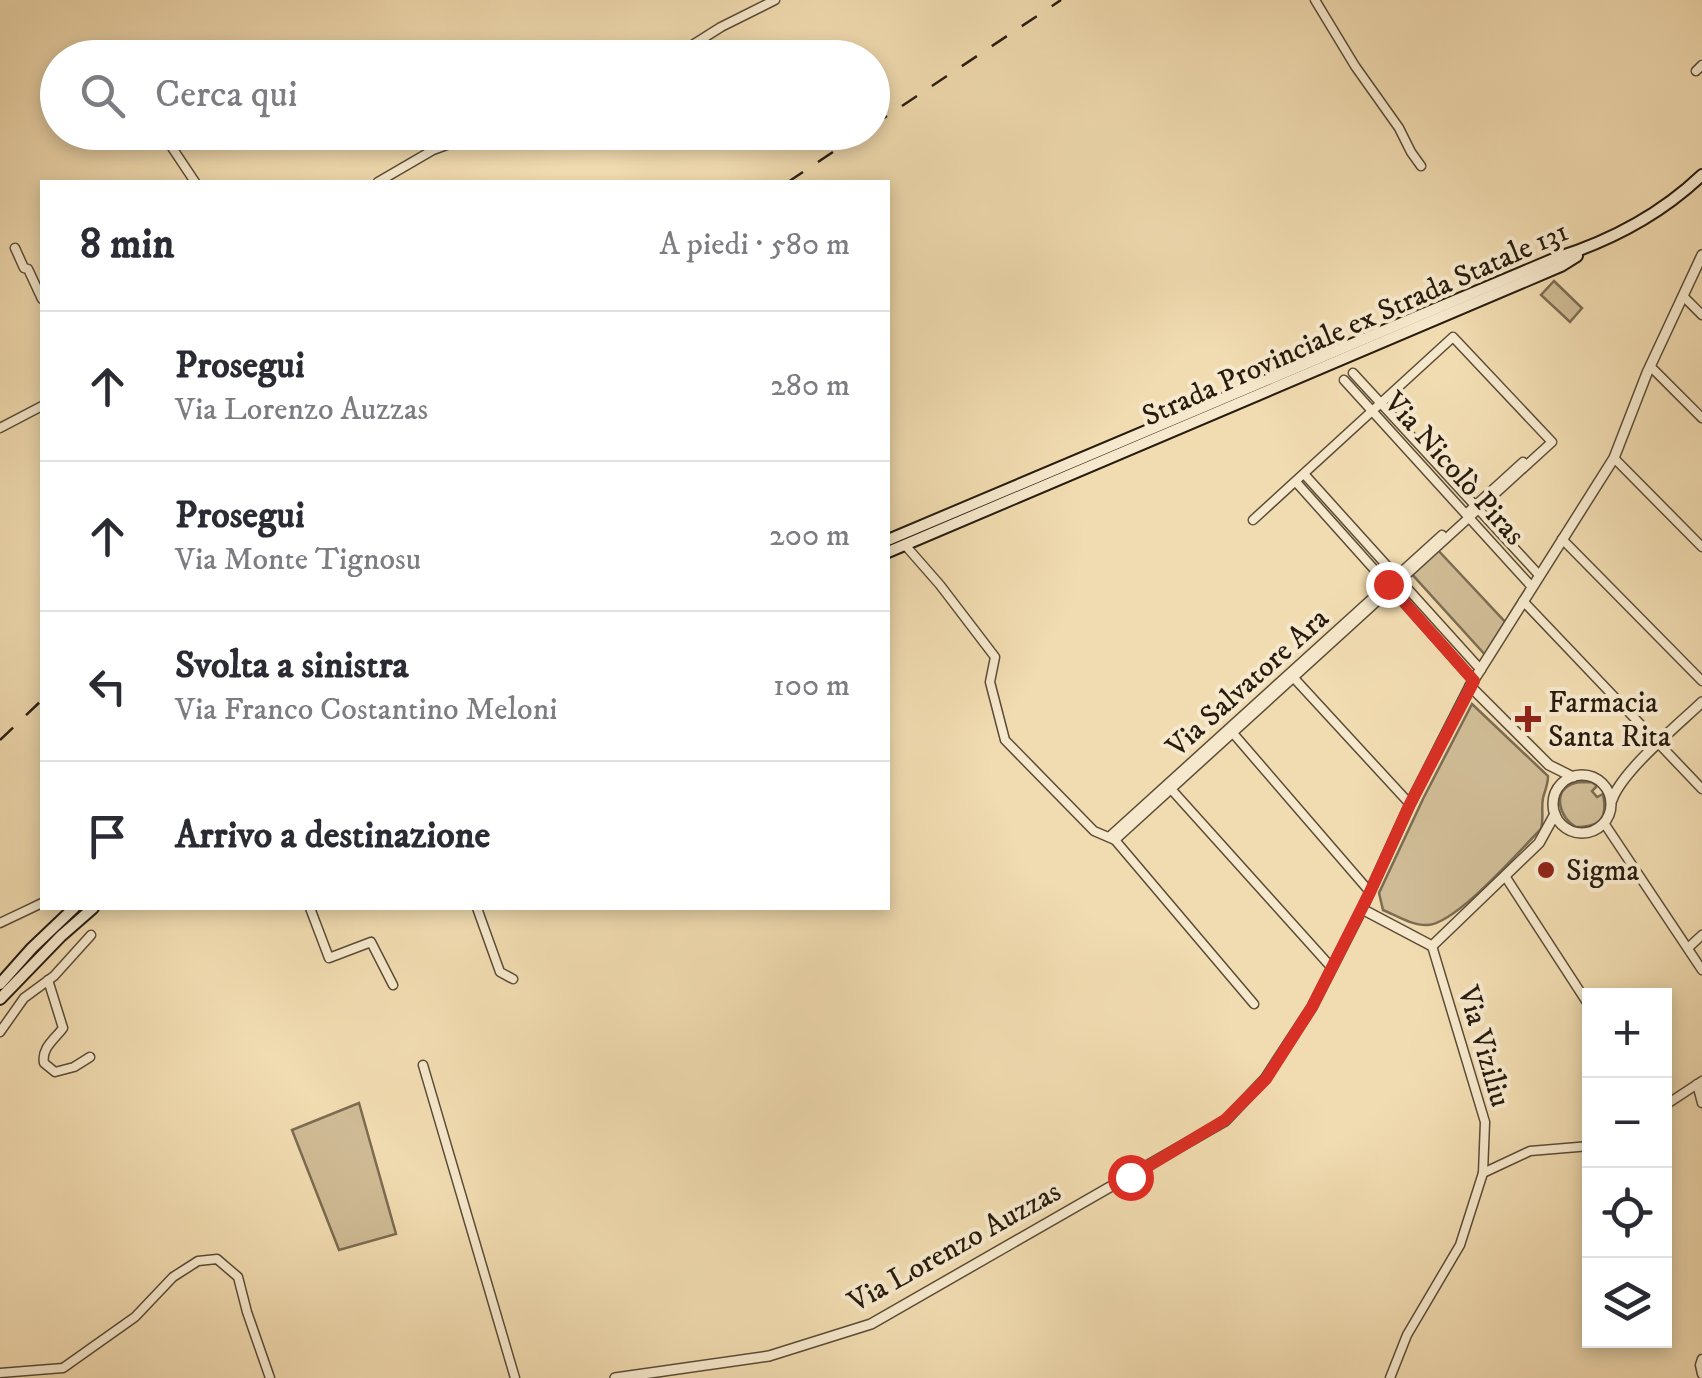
<!DOCTYPE html>
<html lang="it">
<meta charset="utf-8">
<style>
:root{--surface:#fff;--page:#f2f2f3;--text:#2b2b33;--muted:#7c7c81;--line:#e1e1e2}
body{margin:0;font-family:"IM FELL DW Pica",serif;background:var(--page);color:var(--text)}
.controls{position:absolute;right:30px;bottom:30px;display:grid;overflow:hidden;border-radius:0px;box-shadow:0 5px 15px #0003}
.controls button{width:90px;height:90px;display:grid;place-items:center;padding:0;border:0;border-bottom:2px solid var(--line);background:var(--surface);color:var(--text);font:50px sans-serif}
.stop{position:absolute;width:30px;height:30px;margin:-22px;border:8px solid #d93025;border-radius:50%;background:#fff}
.stop.end{background:#d93025;border-color:#fff;box-shadow:0 2px 10px #0008}
.list{margin:0;padding:0;list-style:none}
h2{display:flex;justify-content:space-between;align-items:center;height:130px;margin:0;padding:0 40px;font-size:42px}
h2 small{font-size:32px;font-weight:400;color:var(--muted)}
.list li{display:grid;grid-template-columns:65px 1fr auto;gap:30px;align-items:center;box-sizing:border-box;height:150px;padding:0 40px;border-top:2px solid var(--line)}
.list b{display:block;font-size:38px;white-space:nowrap}
.list p{margin:0;font-size:32px;white-space:nowrap;color:var(--muted)}
.list em{font-size:32px;font-style:normal;color:var(--muted)}
.icon{flex:none;width:55px;height:55px;fill:none;stroke:currentColor;stroke-width:2;stroke-linecap:round;stroke-linejoin:round}
.map{position:relative;flex:none;width:1702px;height:1378px;overflow:hidden}
.search{position:absolute;background:var(--surface);box-shadow:0 5px 15px #0003;left:40px;top:40px;width:850px;height:110px;display:flex;align-items:center;gap:25px;box-sizing:border-box;padding:0 35px;border-radius:55px;color:var(--muted);font-size:38px}
.panel{position:absolute;background:var(--surface);box-shadow:0 5px 15px #0003;left:40px;top:180px;width:850px;height:730px;border-radius:0px}
.map>svg:first-child{display:block}
.green{fill:#cfbb95;stroke:#7c6c52;stroke-width:2.5}
.lines{fill:none;stroke-linecap:round;stroke-linejoin:round}
.minor-casing{stroke:#5a4c37;stroke-width:11}
.tertiary-casing{stroke:#5a4c37;stroke-width:12}
.secondary-casing{stroke:#281c0f;stroke-width:14}
.minor{stroke:#f6e8cc;stroke-width:8}
.tertiary{stroke:#f6e8cc;stroke-width:9}
.secondary{stroke:#f6e8cc;stroke-width:10}
.rail{stroke:#281c0f;stroke-width:2.5;stroke-dasharray:18 18;stroke-linecap:butt}
.route{stroke:#d93025;stroke-width:12}
.poi-dot{fill:#8f2418;stroke:#f6e8cc;stroke-width:4}
.labels{text-anchor:middle;stroke-width:8;stroke-linejoin:round;paint-order:stroke}
.street-label{font-size:30px;fill:#281c0f;stroke:#f6e8cc}
.poi-label{font-size:30px;fill:#281c0f;stroke:#f6e8cc;text-anchor:start}
</style>
<div class="map">
<svg width="1702" height="1378" viewBox="0 0 1702 1378">
<rect width="100%" height="100%" fill="#f1dbb0"/>
<filter id="stains"><feTurbulence type="fractalNoise" baseFrequency=".002" numOctaves="4"/><feColorMatrix values="0 0 0 0 .2 0 0 0 0 .09 0 0 0 0 .02 0 0 0 .5 -.17"/></filter>
<radialGradient id="worn" r=".72"><stop offset=".6" stop-color="#630" stop-opacity="0"/><stop offset="1" stop-color="#630" stop-opacity=".3"/></radialGradient>
<g class="green">
<polygon points="1554,281 1582,308 1570,322 1541,295"/>
<polygon points="1436,548 1508,625 1488,658 1410,572"/>
<path d="M1472 704 1548 776C1548 785 1545 790 1543 798 1541 809 1544 818 1541 829 1519 851 1457 923 1428 925 1413 926 1397 916 1383 910L1379 893 1423 799Z"/>
<path d="M1592 782 1597 786 1592 791 1597 797 1603 794C1608 818 1601 827 1576 827 1559 818 1551 790 1575 783 1578 782 1589 782 1592 782Z"/>
<polygon points="359,1103 396,1234 339,1250 292,1130"/>
</g>
<g class="lines">
<g class="minor-casing">
<g id="minor">
<polyline points="1315,0 1355,66 1399,128 1411,152 1421,166"/>
<polyline points="672,58 721,27 775,0"/>
<polyline points="1696,71 1702,65"/>
<polyline points="163,134 195,182"/>
<polyline points="378,182 433,150 482,132"/>
<polyline points="15,248 24,268 28,269 42,299"/>
<polyline points="1683,296 1702,315"/>
<polyline points="1650,366 1702,418"/>
<polyline points="1353,373 1539,575"/>
<polyline points="1344,380 1532,587"/>
<polyline points="0,428 42,406"/>
<polyline points="1614,458 1702,547"/>
<polyline points="1305,475 1481,670"/>
<polyline points="1296,482 1474,681"/>
<polyline points="1467,513 1523,462"/>
<polyline points="1562,539 1702,681"/>
<polyline points="905,545 940,585 995,657 990,682 1005,740 1094,831 1115,840 1254,1004"/>
<polyline points="1523,601 1702,789"/>
<polyline points="1293,677 1410,804"/>
<polyline points="1232,732 1370,892"/>
<polyline points="1171,789 1332,968"/>
<polyline points="1604,823 1702,970"/>
<polyline points="1109,837 1442,535"/>
<polyline points="1115,840 1552,442 1453,337 1253,520"/>
<polyline points="1505,876 1590,1007"/>
<polyline points="310,908 329,958 371,942 393,985"/>
<polyline points="477,908 500,972 513,979"/>
<polyline points="0,923 42,903"/>
<polyline points="1688,948 1702,935"/>
<path d="M48 980 63 1028C55 1039 41 1048 44 1063L55 1072 74 1067 90 1057"/>
<polyline points="0,1032 24,998 54,976 91,935"/>
<polyline points="423,1065 515,1378"/>
<polyline points="1697,1084 1702,1103"/>
<polyline points="1664,1106 1702,1081"/>
<polyline points="1483,1173 1530,1151 1590,1146"/>
<polyline points="1702,1359 1700,1365 1702,1374"/>
<polyline points="0,1373 63,1368 135,1317 173,1277 198,1261 217,1259 238,1277 247,1312 270,1378"/>
<polyline points="1390,1378 1407,1335 1460,1245 1483,1173 1485,1122 1432,946"/>
</g>
</g>
<g class="tertiary-casing">
<g id="tertiary">
<polyline points="1470,686 1549,765 1573,777"/>
<circle cx="1582" cy="804" r="29"/>
<path d="M1612 800C1622 771 1678 725 1702 702"/>
<polyline points="1362,909 1432,946 1539,843 1555,814"/>
<polyline points="615,1378 769,1356 871,1324 1225,1121 1265,1079 1312,1007 1362,909 1410,804 1470,686 1614,458 1647,373 1702,255"/>
</g>
</g>
<g class="secondary-casing">
<g id="secondary">
<path d="M888 540 1556 258C1610 241 1661 214 1702 175"/>
<polyline points="888,552 1561,266 1577,256"/>
<polyline points="0,984 32,948 74,908"/>
<polyline points="0,999 61,936 93,908"/>
</g>
</g>
<use href="#minor" class="minor"/>
<use href="#tertiary" class="tertiary"/>
<use href="#secondary" class="secondary"/>
<g class="rail">
<polyline points="872,126 1061,0"/>
<polyline points="788,182 863,132"/>
<polyline points="0,740 42,700"/>
</g>
</g>
<g class="lines">
<polyline class="route" points="1130,1177 1225,1120 1266,1079 1312,1007 1370,892 1410,804 1474,681 1388,584"/>
</g>
<g class="poi-dot">
<path d="M1523 704h10v10h10v10h-10v10h-10v-10h-10v-10h10z"/>
<circle cx="1546" cy="870" r="10"/>
</g>
<g class="labels">
<g class="street-label">
<text transform="translate(1355 323) rotate(-24)" y="10">Strada Provinciale ex Strada Statale 131</text>
<text transform="translate(1455 468) rotate(48)" y="10">Via Nicolò Piras</text>
<text transform="translate(1247 682) rotate(-42)" y="10">Via Salvatore Ara</text>
<text transform="translate(1485 1046) rotate(74)" y="10">Via Viziliu</text>
<text transform="translate(954 1246) rotate(-29)" y="10">Via Lorenzo Auzzas</text>
</g>
<g class="poi-label">
<text x="1548" y="712">Farmacia<tspan x="1548" dy="34">Santa Rita</tspan></text>
<text x="1566" y="880">Sigma</text>
</g>
</g>
<rect width="100%" height="100%" filter="url(#stains)"/>
<rect width="100%" height="100%" fill="url(#worn)"/>
</svg>
<div class="controls">
<button>+</button>
<button>−</button>
<button><svg class="icon" aria-label="locate" viewBox="0 0 24 24"><circle cx="12" cy="12" r="6"/><path d="M12 2v4M12 18v4M2 12h4M18 12h4"/></svg></button>
<button><svg class="icon" aria-label="layers" viewBox="0 0 24 24"><path d="M12 4l9 5-9 5-9-5zM3 14l9 5 9-5"/></svg></button>
</div>
<div class="stop" style="left:1130px;top:1177px"></div>
<div class="stop end" style="left:1388px;top:584px"></div>
<div class="search"><svg class="icon" aria-label="search" viewBox="0 0 24 24"><circle cx="10" cy="10" r="6"/><path d="M15 15l6 6"/></svg>Cerca qui</div>
<section class="panel">
<h2>8 min<small>A piedi · 580 m</small></h2>
<ul class="list">
<li><svg class="icon" aria-label="ahead" viewBox="0 0 24 24"><path d="M12 20V5M6 11l6-6 6 6"/></svg><div><b>Prosegui</b><p>Via Lorenzo Auzzas</p></div><em>280 m</em></li>
<li><svg class="icon" aria-label="ahead" viewBox="0 0 24 24"><path d="M12 20V5M6 11l6-6 6 6"/></svg><div><b>Prosegui</b><p>Via Monte Tignosu</p></div><em>200 m</em></li>
<li><svg class="icon" aria-label="left" viewBox="0 0 24 24"><path d="M17 20v-9H6M10 6l-5 5 5 5"/></svg><div><b>Svolta a sinistra</b><p>Via Franco Costantino Meloni</p></div><em>100 m</em></li>
<li><svg class="icon" aria-label="arrive" viewBox="0 0 24 24"><path d="M6 21V4h12l-3 4 3 4H6"/></svg><div><b>Arrivo a destinazione</b></div></li>
</ul>
</section>
</div>
